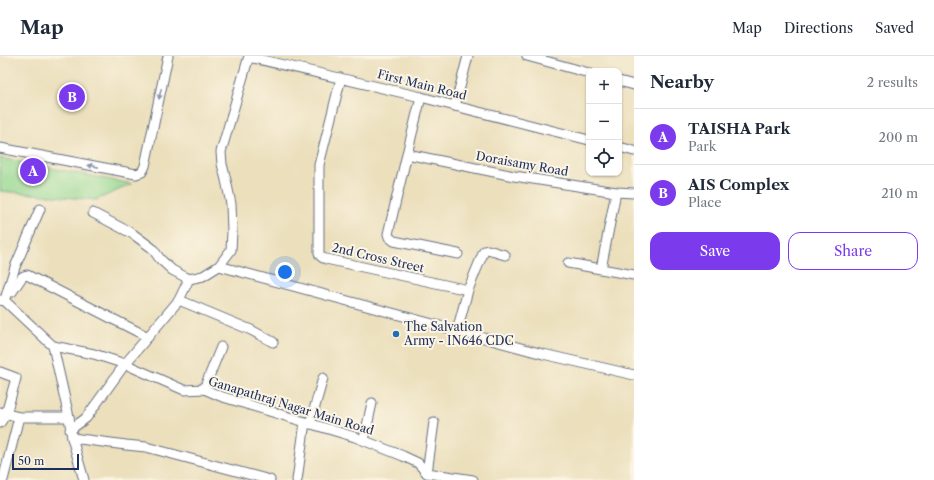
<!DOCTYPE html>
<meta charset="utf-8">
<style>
:root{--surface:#fff;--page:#f2f2f3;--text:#1f2937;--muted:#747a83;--line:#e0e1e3;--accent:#7c3aed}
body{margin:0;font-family:"Libre Caslon Text",serif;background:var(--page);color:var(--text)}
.controls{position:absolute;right:12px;top:12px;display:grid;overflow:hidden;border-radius:8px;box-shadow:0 1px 3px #0004}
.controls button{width:36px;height:36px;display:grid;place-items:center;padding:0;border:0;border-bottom:1px solid var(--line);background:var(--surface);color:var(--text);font:20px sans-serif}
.scale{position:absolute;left:12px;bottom:10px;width:67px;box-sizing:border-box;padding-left:4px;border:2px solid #1b2f5e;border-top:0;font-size:11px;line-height:14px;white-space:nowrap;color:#1b2f5e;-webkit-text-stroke:3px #fcf5e5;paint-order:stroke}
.you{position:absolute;left:285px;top:216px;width:14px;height:14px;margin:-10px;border:3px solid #fff;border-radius:50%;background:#1a73e8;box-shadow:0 0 0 6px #1a73e833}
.badge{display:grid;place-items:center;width:26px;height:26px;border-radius:50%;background:var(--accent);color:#fff;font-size:13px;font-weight:700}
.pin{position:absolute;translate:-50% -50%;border:2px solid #fff;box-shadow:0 1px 4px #0006}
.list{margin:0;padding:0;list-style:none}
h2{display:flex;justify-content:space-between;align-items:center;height:52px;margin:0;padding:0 16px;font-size:17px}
h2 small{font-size:13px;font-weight:400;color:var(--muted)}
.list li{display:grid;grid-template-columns:26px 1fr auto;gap:12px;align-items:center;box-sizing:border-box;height:56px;padding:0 16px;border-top:1px solid var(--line)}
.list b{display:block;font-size:15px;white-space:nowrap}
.list p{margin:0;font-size:13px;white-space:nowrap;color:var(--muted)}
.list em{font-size:13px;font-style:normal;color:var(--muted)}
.actions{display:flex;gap:8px;padding:12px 16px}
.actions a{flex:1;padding:9px 0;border:1px solid var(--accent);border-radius:12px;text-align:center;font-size:14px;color:var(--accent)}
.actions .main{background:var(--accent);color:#fff}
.icon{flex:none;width:22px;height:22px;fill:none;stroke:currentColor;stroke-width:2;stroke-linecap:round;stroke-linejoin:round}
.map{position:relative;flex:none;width:634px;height:424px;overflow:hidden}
header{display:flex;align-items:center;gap:24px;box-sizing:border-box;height:56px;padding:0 20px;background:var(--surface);border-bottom:1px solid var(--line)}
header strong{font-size:19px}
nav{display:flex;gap:22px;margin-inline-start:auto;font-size:14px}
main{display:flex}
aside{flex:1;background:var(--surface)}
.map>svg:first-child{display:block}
.green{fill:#93d790;stroke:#578377}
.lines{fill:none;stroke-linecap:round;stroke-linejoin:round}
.minor-casing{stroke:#646d7f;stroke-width:11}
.minor{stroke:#fff;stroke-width:9}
.oneway{fill:#8d97ae}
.poi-dot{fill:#1f6fb2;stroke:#fcf5e5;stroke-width:1.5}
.labels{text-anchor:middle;stroke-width:4;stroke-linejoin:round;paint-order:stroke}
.street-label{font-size:12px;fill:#1b2f5e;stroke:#fcf5e5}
.poi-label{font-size:12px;fill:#1b2f5e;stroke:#fcf5e5;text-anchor:start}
</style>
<header>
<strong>Map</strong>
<nav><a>Map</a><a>Directions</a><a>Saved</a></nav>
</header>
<main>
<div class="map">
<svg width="634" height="424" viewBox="0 0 634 424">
<rect width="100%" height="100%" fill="#fcf5e5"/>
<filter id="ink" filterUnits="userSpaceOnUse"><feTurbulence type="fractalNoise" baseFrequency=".025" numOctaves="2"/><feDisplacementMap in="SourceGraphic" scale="8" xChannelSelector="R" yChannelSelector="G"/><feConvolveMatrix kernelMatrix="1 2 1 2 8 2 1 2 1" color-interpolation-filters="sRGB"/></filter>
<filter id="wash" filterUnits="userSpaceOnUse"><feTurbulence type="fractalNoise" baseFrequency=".012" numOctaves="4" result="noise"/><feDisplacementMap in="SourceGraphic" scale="16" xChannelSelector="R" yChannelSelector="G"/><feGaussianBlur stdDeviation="0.9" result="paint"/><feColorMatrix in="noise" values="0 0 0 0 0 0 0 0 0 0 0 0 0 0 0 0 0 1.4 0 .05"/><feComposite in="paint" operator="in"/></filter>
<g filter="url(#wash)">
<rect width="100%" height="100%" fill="#ebdfbc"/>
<polygon class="green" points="0,102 132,128 96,144 0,135"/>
</g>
<g filter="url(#ink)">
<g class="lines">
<g class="minor-casing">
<g id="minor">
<polyline points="527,0 589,17"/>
<polyline points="249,1 421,41 455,50 589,84"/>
<path d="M341 22 319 109V197C320 201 322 202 326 203L468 234"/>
<polyline points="619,25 634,29"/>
<polyline points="421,41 407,98 388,178 389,181 394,185 458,198"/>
<polyline points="455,50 468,0"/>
<polyline points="619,91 634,95"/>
<polyline points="0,92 136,118 142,116 145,110 168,0"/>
<polyline points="407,98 514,120 616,136 634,137"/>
<polyline points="93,157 133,178 152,192 160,203 172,214 189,223"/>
<polyline points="568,207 634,219"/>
<polyline points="219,210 543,298 634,319"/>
<polyline points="601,213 616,136"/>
<polyline points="12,236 22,221 24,220 27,219 148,281"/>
<polyline points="6,240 15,211 40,153"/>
<polyline points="0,244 5,245 53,290 69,361 72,382 84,424"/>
<polyline points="179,244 251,274 273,286"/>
<polyline points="457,275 468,234 484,195 488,194 505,199"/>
<polyline points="53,290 94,298 125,308 184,334 204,333 220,340 305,366 355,381 403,400 418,407 427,417 473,424"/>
<polyline points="0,316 16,322 6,358 0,367"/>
<polyline points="204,333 221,291"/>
<polyline points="0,356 19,361 69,361"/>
<polyline points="310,368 323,322"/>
<polyline points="70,374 86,362 125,308 179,244 189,223 203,220 219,210 231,194 232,176 231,148 226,124 222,108 221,96 249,0"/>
<polyline points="72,382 126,389 146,391 270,424"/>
<polyline points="364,384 372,347"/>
<polyline points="427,417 434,366"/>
<polyline points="3,424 19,361"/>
<polyline points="297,424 305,366"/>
</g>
</g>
<use href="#minor" class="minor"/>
</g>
<defs><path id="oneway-solid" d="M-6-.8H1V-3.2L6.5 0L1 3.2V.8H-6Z"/></defs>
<g class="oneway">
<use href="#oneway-solid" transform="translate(160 38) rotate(102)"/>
<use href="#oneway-solid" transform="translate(93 110) rotate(-169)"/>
</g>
</g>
<circle class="poi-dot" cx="396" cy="278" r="4"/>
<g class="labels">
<g class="street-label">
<text transform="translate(422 29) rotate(14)" y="4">First Main Road</text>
<text transform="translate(522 108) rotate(10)" y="4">Doraisamy Road</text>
<text transform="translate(378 202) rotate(13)" y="4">2nd Cross Street</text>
<text transform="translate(291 350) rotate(17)" y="4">Ganapathraj Nagar Main Road</text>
</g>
<g class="poi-label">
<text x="404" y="275">The Salvation<tspan x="404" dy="14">Army - IN646 CDC</tspan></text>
</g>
</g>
</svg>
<div class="controls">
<button>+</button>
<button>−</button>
<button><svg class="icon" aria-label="locate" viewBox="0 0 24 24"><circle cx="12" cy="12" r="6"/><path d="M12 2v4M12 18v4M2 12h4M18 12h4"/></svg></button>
</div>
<div class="scale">50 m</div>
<div class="you"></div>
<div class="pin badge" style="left:33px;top:115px">A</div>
<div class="pin badge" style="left:72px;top:41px">B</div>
</div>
<aside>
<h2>Nearby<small>2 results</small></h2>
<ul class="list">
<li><span class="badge">A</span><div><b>TAISHA Park</b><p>Park</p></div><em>200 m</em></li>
<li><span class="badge">B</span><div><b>AIS Complex</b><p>Place</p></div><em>210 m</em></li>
</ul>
<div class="actions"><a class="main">Save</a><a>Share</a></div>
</aside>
</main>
